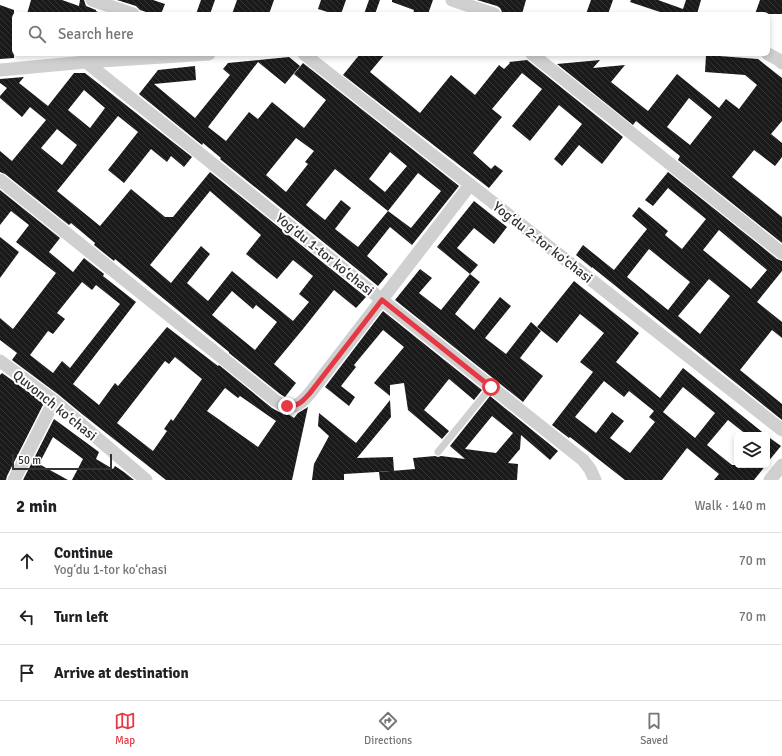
<!DOCTYPE html>
<meta charset="utf-8">
<style>
:root{--surface:#fff;--page:#f6f6f6;--text:#202124;--muted:#757577;--line:#e0e0e0;--accent:#e63946}
body{margin:0;font-family:Signika,sans-serif;background:var(--page);color:var(--text)}
.controls{position:absolute;right:12px;bottom:12px;display:grid;overflow:hidden;border-radius:6px;box-shadow:0 2px 6px #0003}
.controls button{width:36px;height:36px;display:grid;place-items:center;padding:0;border:0;border-bottom:1px solid var(--line);background:var(--surface);color:var(--text);font:20px sans-serif}
.scale{position:absolute;left:12px;bottom:10px;width:100px;box-sizing:border-box;padding-left:4px;border:2px solid #333;border-top:0;font-size:11px;line-height:14px;white-space:nowrap;color:#333;-webkit-text-stroke:3px #fff;paint-order:stroke}
.stop{position:absolute;width:12px;height:12px;margin:-9px;border:3px solid #e63946;border-radius:50%;background:#fff}
.stop.end{background:#e63946;border-color:#fff;box-shadow:0 1px 4px #0008}
.list{margin:0;padding:0;list-style:none}
h2{display:flex;justify-content:space-between;align-items:center;height:52px;margin:0;padding:0 16px;font-size:17px}
h2 small{font-size:13px;font-weight:400;color:var(--muted)}
.list li{display:grid;grid-template-columns:26px 1fr auto;gap:12px;align-items:center;box-sizing:border-box;height:56px;padding:0 16px;border-top:1px solid var(--line)}
.list b{display:block;font-size:15px;white-space:nowrap}
.list p{margin:0;font-size:13px;white-space:nowrap;color:var(--muted)}
.list em{font-size:13px;font-style:normal;color:var(--muted)}
.icon{flex:none;width:22px;height:22px;fill:none;stroke:currentColor;stroke-width:2;stroke-linecap:round;stroke-linejoin:round}
.map{position:relative;flex:none;width:782px;height:480px;overflow:hidden}
.search{position:absolute;background:var(--surface);box-shadow:0 2px 6px #0003;left:12px;right:12px;top:12px;height:44px;display:flex;align-items:center;gap:10px;box-sizing:border-box;padding:0 14px;border-radius:6px;color:var(--muted);font-size:15px}
.sheet{height:220px;background:var(--surface)}
nav{display:flex;justify-content:space-around;align-items:center;box-sizing:border-box;height:56px;border-top:1px solid var(--line);background:var(--surface);font-size:11px;color:var(--muted)}
nav a{display:grid;justify-items:center;gap:2px}
nav .on{color:var(--accent)}
.map>svg:first-child{display:block}
.building{fill:url(#building-back-hatch);fill-rule:evenodd}
.lines{fill:none;stroke-linecap:round;stroke-linejoin:round}
.service{stroke:#d0d0d0;stroke-width:7}
.minor{stroke:#d0d0d0;stroke-width:13}
.route{stroke:#e63946;stroke-width:5}
.labels{text-anchor:middle;stroke-width:4;stroke-linejoin:round;paint-order:stroke}
.street-label{font-size:14px;fill:#333;stroke:#fff}
</style>
<div class="map">
<svg width="782" height="480" viewBox="0 0 782 480">
<defs>
<pattern id="building-back-hatch" width="6" height="6" patternUnits="userSpaceOnUse"><rect width="6" height="6" fill="#1a1a1a"/><path d="M-1 5l2 2M0 0l6 6M5-1l2 2" fill="none" stroke="#333"/></pattern>
</defs>
<rect width="100%" height="100%" fill="#fff"/>
<g class="building">
<polygon points="31,0 62,0 79,6 80,0 84,0 86,6 96,10 96,11 98,12 98,14 27,14"/>
<polygon points="117,0 153,0 165,4 161,14 152,14 140,10 136,6"/>
<polygon points="201,0 215,0 210,14 196,14"/>
<polygon points="237,0 274,0 269,14 232,14"/>
<polygon points="321,0 346,0 341,14 334,14 318,9"/>
<polygon points="369,0 380,0 375,14 364,14"/>
<polygon points="392,0 433,0 428,14 413,14 414,10 392,2"/>
<polygon points="477,0 526,0 522,14 507,14 502,12 500,8 497,6"/>
<polygon points="591,0 613,0 608,14 586,14"/>
<polygon points="631,0 658,0 683,9 686,0 701,0 697,14 666,14 630,2"/>
<polygon points="760,0 782,0 782,14 755,14"/>
<polygon points="0,5 14,10 14,58 0,59"/>
<polygon points="360,54 385,54 370,72 420,113 451,75 475,95 499,65 504,69 510,63 509,62 527,60 623,137 602,164 579,145 562,166 554,159 582,124 559,105 530,141 512,126 542,89 522,73 492,109 502,117 473,153 491,169 495,165 503,171 489,188 343,75"/>
<path d="M706 55 758 59 782 78V121L771 134 782 143V157L775 166 754 150 732 177 782 217V243L678 160 680 156 636 121 633 125 557 64 600 60 593 68 625 65 611 82 648 111 677 74 719 108 726 99 739 109 757 85 745 75 705 72ZM689 98 712 117 690 145 667 127Z"/>
<path d="M289 57 300 66 285 84 258 62 208 127 226 141 249 112 258 119 272 102 304 128 326 100 294 74 303 63 459 186 412 245 390 227 367 256 388 274 378 286 220 159 221 158 203 143 202 145 139 94 158 70 195 66 196 80 154 84 195 118 230 75 223 69 228 63ZM296 138 314 151 305 162 308 164 286 192 266 175ZM390 152 407 166 385 192 369 179ZM335 169 388 211 358 247 335 229 351 208 341 200 325 220 306 205ZM418 173 441 191 411 228 388 211Z"/>
<path d="M74 73H85L192 157 184 167 171 156 167 162 151 149 124 183 108 170 138 132 118 116 57 191 100 226 131 189 165 217H173L210 172 366 297 356 308 334 290 303 329 274 364 296 383 285 397 280 394 229 353V352L115 259 114 261 94 245 95 243 71 223 69 225 5 174 0 172V151L12 161 46 120 30 107 22 117 0 98V96L7 88 0 83V79L24 77 19 83 48 106ZM84 90 105 108 90 128 68 110ZM57 129 77 145 62 165 41 148ZM210 191 261 235 246 254 277 279 293 260 313 276 299 294 309 302 293 321 232 271 208 301 187 283 210 254 201 246 171 283 150 265ZM232 291 253 309 256 305 277 322 255 350 212 315Z"/>
<path d="M668 172 777 259 782 261V271L757 302 782 322V338L772 330 740 370 782 404V420L592 267V268L576 255 583 245 614 270 647 229 632 216 639 207 668 231 665 235 682 249 706 219 668 188 653 206 645 200ZM719 230 767 270 751 289 703 250ZM649 249 690 282 668 310 627 277ZM709 279 730 296 700 334 678 316Z"/>
<path d="M0 190 60 238 49 252 73 272 84 258 104 274 103 276 136 302 73 384 99 405 115 383 118 386 167 327 218 366 219 365 272 408 279 412 288 414 294 418 298 413 308 407 292 480H166L82 414 59 395 12 360 17 353 0 340V318L13 329 56 273 16 242 29 225 11 211 0 225ZM82 282 92 290 96 285 120 304 70 368 62 361 53 373 30 355 48 331 53 334 65 319 57 313ZM175 357 202 379 173 421 171 419 164 429 167 431 153 451 117 423 165 361 169 364ZM225 388 238 398 240 396 276 421 258 447 207 411Z"/>
<polygon points="474,201 507,227 494,244 474,228 457,248 478,265 470,274 437,247"/>
<polygon points="0,237 19,252 0,278"/>
<polygon points="420,269 432,278 419,293 441,310 470,274 480,282 455,314 474,330 500,297 511,306 485,338 506,354 531,322 541,331 520,358 543,376 523,402 395,300"/>
<path d="M574 281 639 333 616 362 660 398 683 368 766 435H747L728 420 707 445 732 465H766L754 480H714L719 474 687 448 662 480H625L570 437 569 438 552 425 593 372 580 362 604 333 580 314 557 343 537 327ZM604 381 624 397 629 391 654 411 649 417 655 422 630 453 610 438 624 421 612 412 596 433 575 417ZM683 387 715 413 695 438 663 412Z"/>
<polygon points="383,311 482,390 474,400 449,379 424,410 449,431 442,439 408,410 404,383 390,385 390,396 374,383 404,347 383,330 354,365 356,367 341,386 355,397 349,406 325,387"/>
<polygon points="2,373 44,403 7,476 6,480 0,480 0,375"/>
<path d="M490 396 558 451 550 460 521 435 520 449 508 463 518 464 517 480H380L379 472 415 469 413 458 435 456 438 457 441 456 465 459 450 446ZM492 416 513 433 496 453 465 449Z"/>
<polygon points="390,400 391,417 357,458 393,457 394,471 344,474 344,480 312,480 314,464 329,436 318,426 319,413 356,443"/>
<polygon points="54,419 99,452 96,459 113,469 115,466 124,472 134,480 72,480 83,459 53,437 39,464 68,480 23,480"/>
<polygon points="767,436 781,446 767,463"/>
</g>
<g class="lines">
<polyline class="service" points="438,452 491,387"/>
<g class="minor">
<polyline points="92,0 133,14"/>
<polyline points="452,0 494,14"/>
<polyline points="304,54 782,430"/>
<polyline points="532,54 782,253"/>
<polyline points="768,54 779,60 782,63"/>
<polyline points="86,62 382,300 583,460 590,469 595,480"/>
<polyline points="0,70 86,62 209,54"/>
<path d="M0 180 276 401C293 411 299 406 310 393L470 185"/>
<polyline points="0,361 54,401 146,480"/>
<polyline points="14,480 54,401"/>
<polyline points="770,480 782,465"/>
</g>
</g>
<g class="lines">
<path class="route" d="M287 406C299 406 302 402 310 393L382 300 491 387"/>
</g>
<g class="labels">
<g class="street-label">
<text transform="translate(543 242) rotate(38)" y="5">Yogʻdu 2-tor koʻchasi</text>
<text transform="translate(325 254) rotate(39)" y="5">Yogʻdu 1-tor koʻchasi</text>
<text transform="translate(55 405) rotate(39)" y="5">Quvonch koʻchasi</text>
</g>
</g>
</svg>
<div class="controls">
<button><svg class="icon" aria-label="layers" viewBox="0 0 24 24"><path d="M12 4l9 5-9 5-9-5zM3 14l9 5 9-5"/></svg></button>
</div>
<div class="scale">50 m</div>
<div class="stop" style="left:491px;top:387px"></div>
<div class="stop end" style="left:287px;top:406px"></div>
<div class="search"><svg class="icon" aria-label="search" viewBox="0 0 24 24"><circle cx="10" cy="10" r="6"/><path d="M15 15l6 6"/></svg>Search here</div>
</div>
<section class="sheet">
<h2>2 min<small>Walk · 140 m</small></h2>
<ul class="list">
<li><svg class="icon" aria-label="ahead" viewBox="0 0 24 24"><path d="M12 20V5M6 11l6-6 6 6"/></svg><div><b>Continue</b><p>Yogʻdu 1-tor koʻchasi</p></div><em>70 m</em></li>
<li><svg class="icon" aria-label="left" viewBox="0 0 24 24"><path d="M17 20v-9H6M10 6l-5 5 5 5"/></svg><div><b>Turn left</b></div><em>70 m</em></li>
<li><svg class="icon" aria-label="arrive" viewBox="0 0 24 24"><path d="M6 21V4h12l-3 4 3 4H6"/></svg><div><b>Arrive at destination</b></div></li>
</ul>
</section>
<nav>
<a class="on"><svg class="icon" aria-label="map" viewBox="0 0 24 24"><path d="M3 6l6-2 6 2 6-2v14l-6 2-6-2-6 2zM9 4v14M15 6v14"/></svg>Map</a>
<a><svg class="icon" aria-label="directions" viewBox="0 0 24 24"><path d="M12 3l9 9-9 9-9-9zM9 14v-3h6M13 9l2 2-2 2"/></svg>Directions</a>
<a><svg class="icon" aria-label="saved" viewBox="0 0 24 24"><path d="M7 4h10v16l-5-4-5 4z"/></svg>Saved</a>
</nav>
